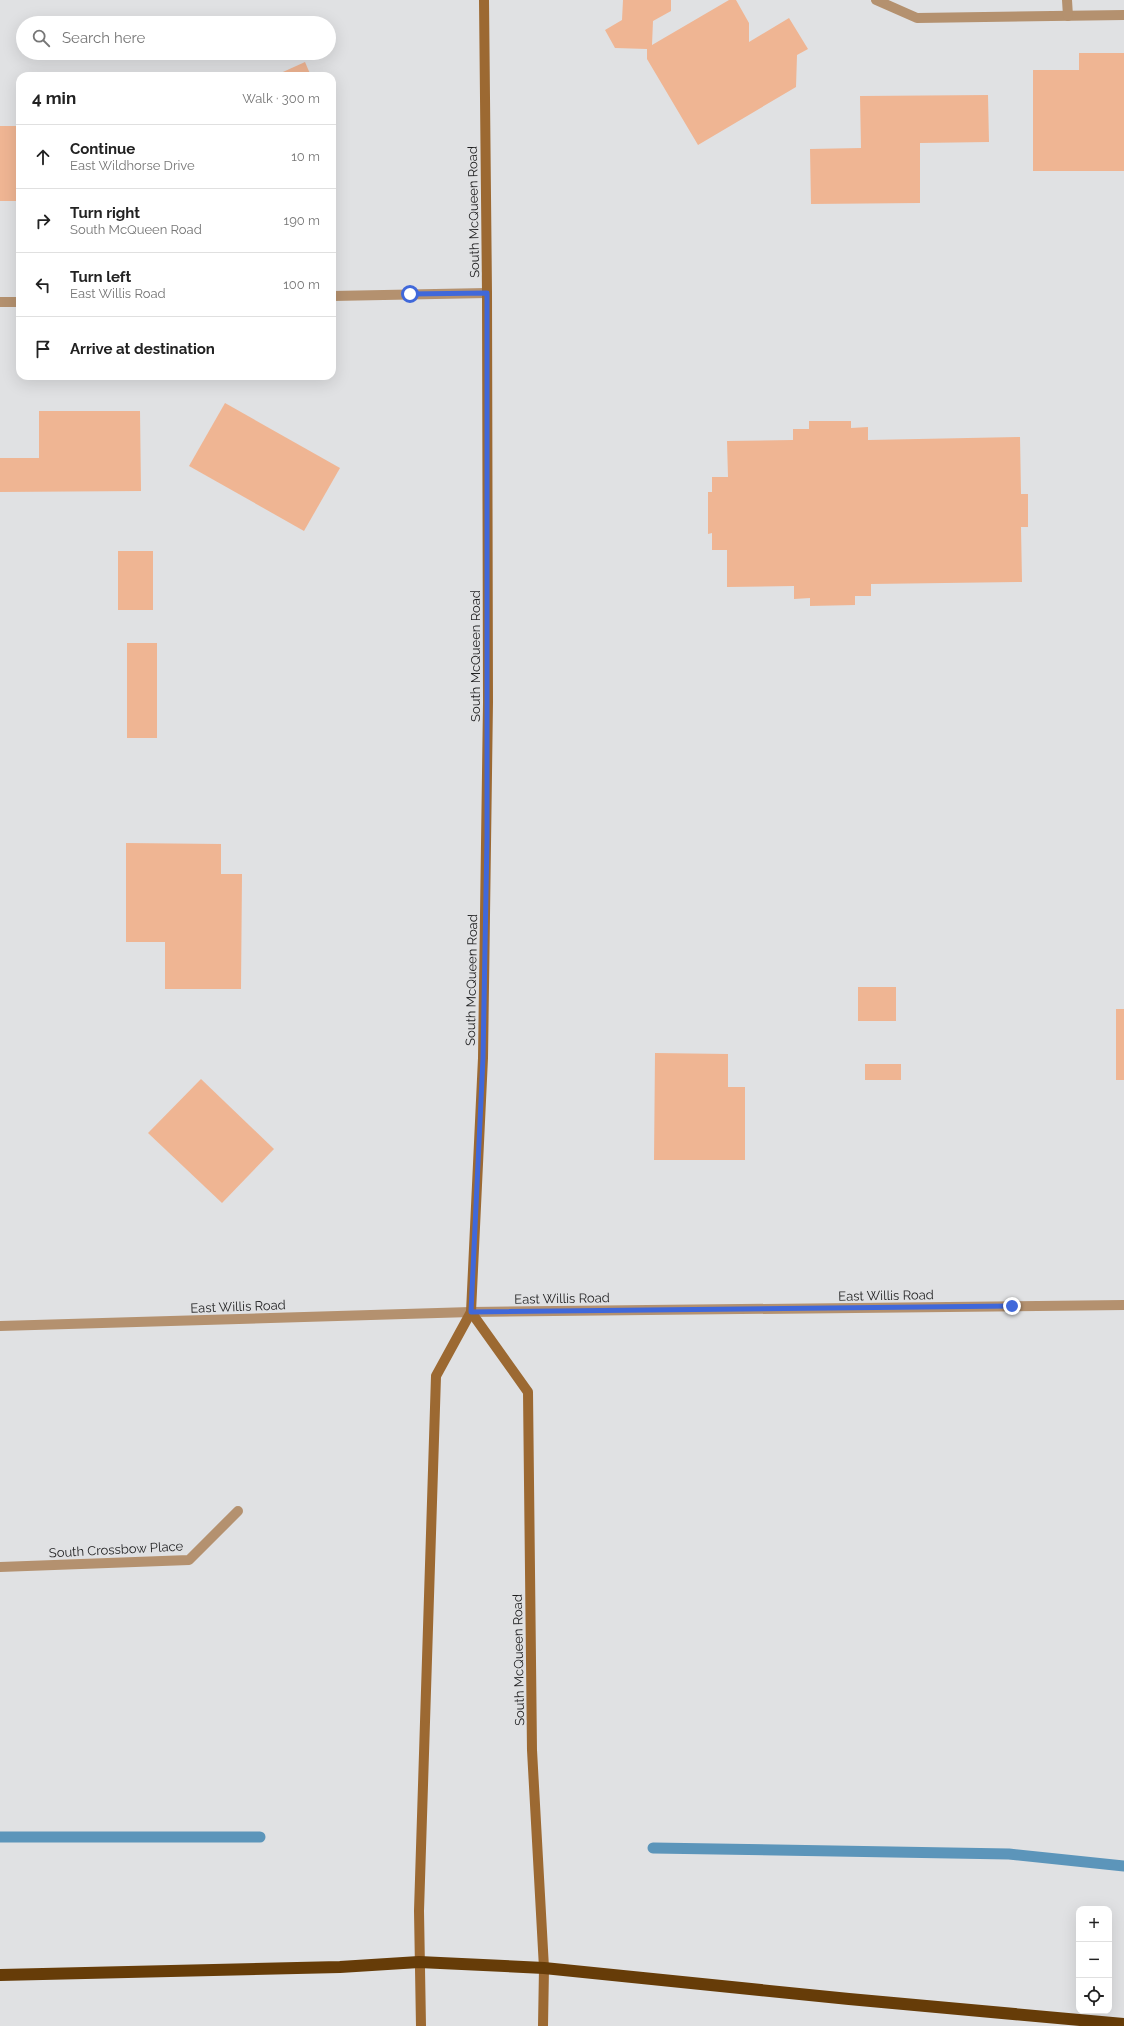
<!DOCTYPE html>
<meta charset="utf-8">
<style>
:root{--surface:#fff;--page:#f2f2f2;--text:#222;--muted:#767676;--line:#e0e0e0}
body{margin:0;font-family:Raleway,sans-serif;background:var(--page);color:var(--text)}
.controls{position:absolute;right:12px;bottom:12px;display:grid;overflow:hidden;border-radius:8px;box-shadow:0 4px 16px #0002}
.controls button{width:36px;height:36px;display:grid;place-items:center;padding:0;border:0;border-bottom:1px solid var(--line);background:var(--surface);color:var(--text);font:20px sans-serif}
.stop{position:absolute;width:12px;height:12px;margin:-9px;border:3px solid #4068da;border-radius:50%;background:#fff}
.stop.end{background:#4068da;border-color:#fff;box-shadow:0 1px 4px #0008}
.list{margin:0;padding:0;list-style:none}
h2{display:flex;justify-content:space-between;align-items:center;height:52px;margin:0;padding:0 16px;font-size:17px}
h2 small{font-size:13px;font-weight:400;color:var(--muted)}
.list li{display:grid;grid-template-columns:26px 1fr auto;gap:12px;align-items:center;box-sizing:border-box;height:64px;padding:0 16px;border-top:1px solid var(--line)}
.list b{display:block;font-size:15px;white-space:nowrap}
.list p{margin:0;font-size:13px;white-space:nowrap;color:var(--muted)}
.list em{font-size:13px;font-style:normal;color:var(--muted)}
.icon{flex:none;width:22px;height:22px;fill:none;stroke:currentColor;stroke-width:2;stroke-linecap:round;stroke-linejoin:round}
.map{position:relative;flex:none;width:1124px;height:2026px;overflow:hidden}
.search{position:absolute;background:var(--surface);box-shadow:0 4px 16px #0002;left:16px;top:16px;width:320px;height:44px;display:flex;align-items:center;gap:10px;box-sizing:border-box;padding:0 14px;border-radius:22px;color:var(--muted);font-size:15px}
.panel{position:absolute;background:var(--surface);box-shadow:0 4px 16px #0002;left:16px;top:72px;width:320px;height:308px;border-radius:12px}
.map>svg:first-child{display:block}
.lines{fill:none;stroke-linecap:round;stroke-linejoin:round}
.stream{stroke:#5c95ba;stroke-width:11}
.building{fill:#efb593}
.minor{stroke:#b4916f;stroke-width:10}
.secondary{stroke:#9c6932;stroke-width:10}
.motorway{stroke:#663c08;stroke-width:12}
.route{stroke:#4068da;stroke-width:5}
.labels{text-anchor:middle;stroke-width:4;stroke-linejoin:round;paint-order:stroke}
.street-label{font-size:13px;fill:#1f1f20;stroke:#e0e1e3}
</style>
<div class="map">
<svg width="1124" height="2026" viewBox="0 0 1124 2026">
<rect width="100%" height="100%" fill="#e0e1e3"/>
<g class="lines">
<g class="stream">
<polyline points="0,1837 260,1837"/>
<polyline points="653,1848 1009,1854 1124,1866"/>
</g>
</g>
<g class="building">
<polygon points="623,0 671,0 671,11 653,21 652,45 729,0 736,0 749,23 749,42 789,18 808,49 797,55 796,87 698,145 647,59 647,49 615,48 605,30 622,20"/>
<polygon points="1079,53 1124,53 1124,171 1033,171 1033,70 1079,70"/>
<polygon points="305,62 311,76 274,76"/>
<polygon points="988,95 989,142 920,143 920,203 811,204 810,149 861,148 860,96"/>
<rect x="0" y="126" width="20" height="75"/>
<polygon points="225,403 340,468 304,531 189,466"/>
<polygon points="39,411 140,411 141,491 0,492 0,458 39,458"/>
<polygon points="809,421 851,421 851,428 868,427 868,440 1020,437 1021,494 1028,494 1028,527 1021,527 1022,582 871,584 871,596 855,596 855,605 810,606 810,598 794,599 794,586 727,587 727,550 712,550 712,533 708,534 708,492 712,492 712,477 728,477 727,441 793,440 793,429 809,429"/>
<rect x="118" y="551" width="35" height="59"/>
<rect x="127" y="643" width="30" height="95"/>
<polygon points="126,843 221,844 221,874 242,874 241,989 165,989 165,942 126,942"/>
<rect x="858" y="987" width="38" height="34"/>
<rect x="1116" y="1009" width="8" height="71"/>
<polygon points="655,1053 728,1054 728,1087 745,1087 745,1160 654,1160"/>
<rect x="865" y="1064" width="36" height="16"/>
<polygon points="201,1079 274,1149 222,1203 148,1133"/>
</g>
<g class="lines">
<g class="minor">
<polyline points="876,0 917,18 1124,15"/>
<polyline points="1067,0 1068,16"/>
<polyline points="332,296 487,293"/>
<polyline points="0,302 20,302"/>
<polyline points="0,1326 471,1312 1124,1305"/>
<polyline points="0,1567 189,1560 238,1511"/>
</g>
<g class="secondary">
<polyline points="471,1312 528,1392 532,1750 544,1968 543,2026"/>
<polyline points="421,2026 419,1911 436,1376 471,1312 483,1058 488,702 487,293 484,0"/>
</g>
<polyline class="motorway" points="0,1975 340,1967 419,1962 544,1968 849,1999 1124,2024"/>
</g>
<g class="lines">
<polyline class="route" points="410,294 487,293 487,838 483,1058 471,1312 1012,1306"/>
</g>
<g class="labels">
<g class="street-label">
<text transform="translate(473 212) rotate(-91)" y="5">South McQueen Road</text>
<text transform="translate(475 656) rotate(-90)" y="5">South McQueen Road</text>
<text transform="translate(471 980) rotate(-89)" y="5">South McQueen Road</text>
<text transform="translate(886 1295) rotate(-1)" y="5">East Willis Road</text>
<text transform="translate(562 1298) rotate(-1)" y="5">East Willis Road</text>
<text transform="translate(238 1306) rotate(-2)" y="5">East Willis Road</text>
<text transform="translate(116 1549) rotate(-3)" y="5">South Crossbow Place</text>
<text transform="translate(518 1660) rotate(-91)" y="5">South McQueen Road</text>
</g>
</g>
</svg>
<div class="controls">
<button>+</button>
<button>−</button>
<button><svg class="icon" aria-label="locate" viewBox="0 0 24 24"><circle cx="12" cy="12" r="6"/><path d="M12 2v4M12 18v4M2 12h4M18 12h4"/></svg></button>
</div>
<div class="stop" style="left:410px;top:294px"></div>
<div class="stop end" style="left:1012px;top:1306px"></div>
<div class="search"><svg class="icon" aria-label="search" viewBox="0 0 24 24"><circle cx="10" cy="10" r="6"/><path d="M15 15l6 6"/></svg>Search here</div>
<section class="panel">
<h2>4 min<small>Walk · 300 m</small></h2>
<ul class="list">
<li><svg class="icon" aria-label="ahead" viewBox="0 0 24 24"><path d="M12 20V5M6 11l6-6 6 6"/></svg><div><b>Continue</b><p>East Wildhorse Drive</p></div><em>10 m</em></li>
<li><svg class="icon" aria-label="right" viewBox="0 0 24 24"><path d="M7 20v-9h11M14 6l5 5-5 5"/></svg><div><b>Turn right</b><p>South McQueen Road</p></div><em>190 m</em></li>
<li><svg class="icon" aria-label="left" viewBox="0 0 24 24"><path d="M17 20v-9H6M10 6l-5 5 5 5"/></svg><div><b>Turn left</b><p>East Willis Road</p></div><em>100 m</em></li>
<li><svg class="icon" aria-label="arrive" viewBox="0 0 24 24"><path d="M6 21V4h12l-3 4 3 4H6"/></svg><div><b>Arrive at destination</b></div></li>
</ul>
</section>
</div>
